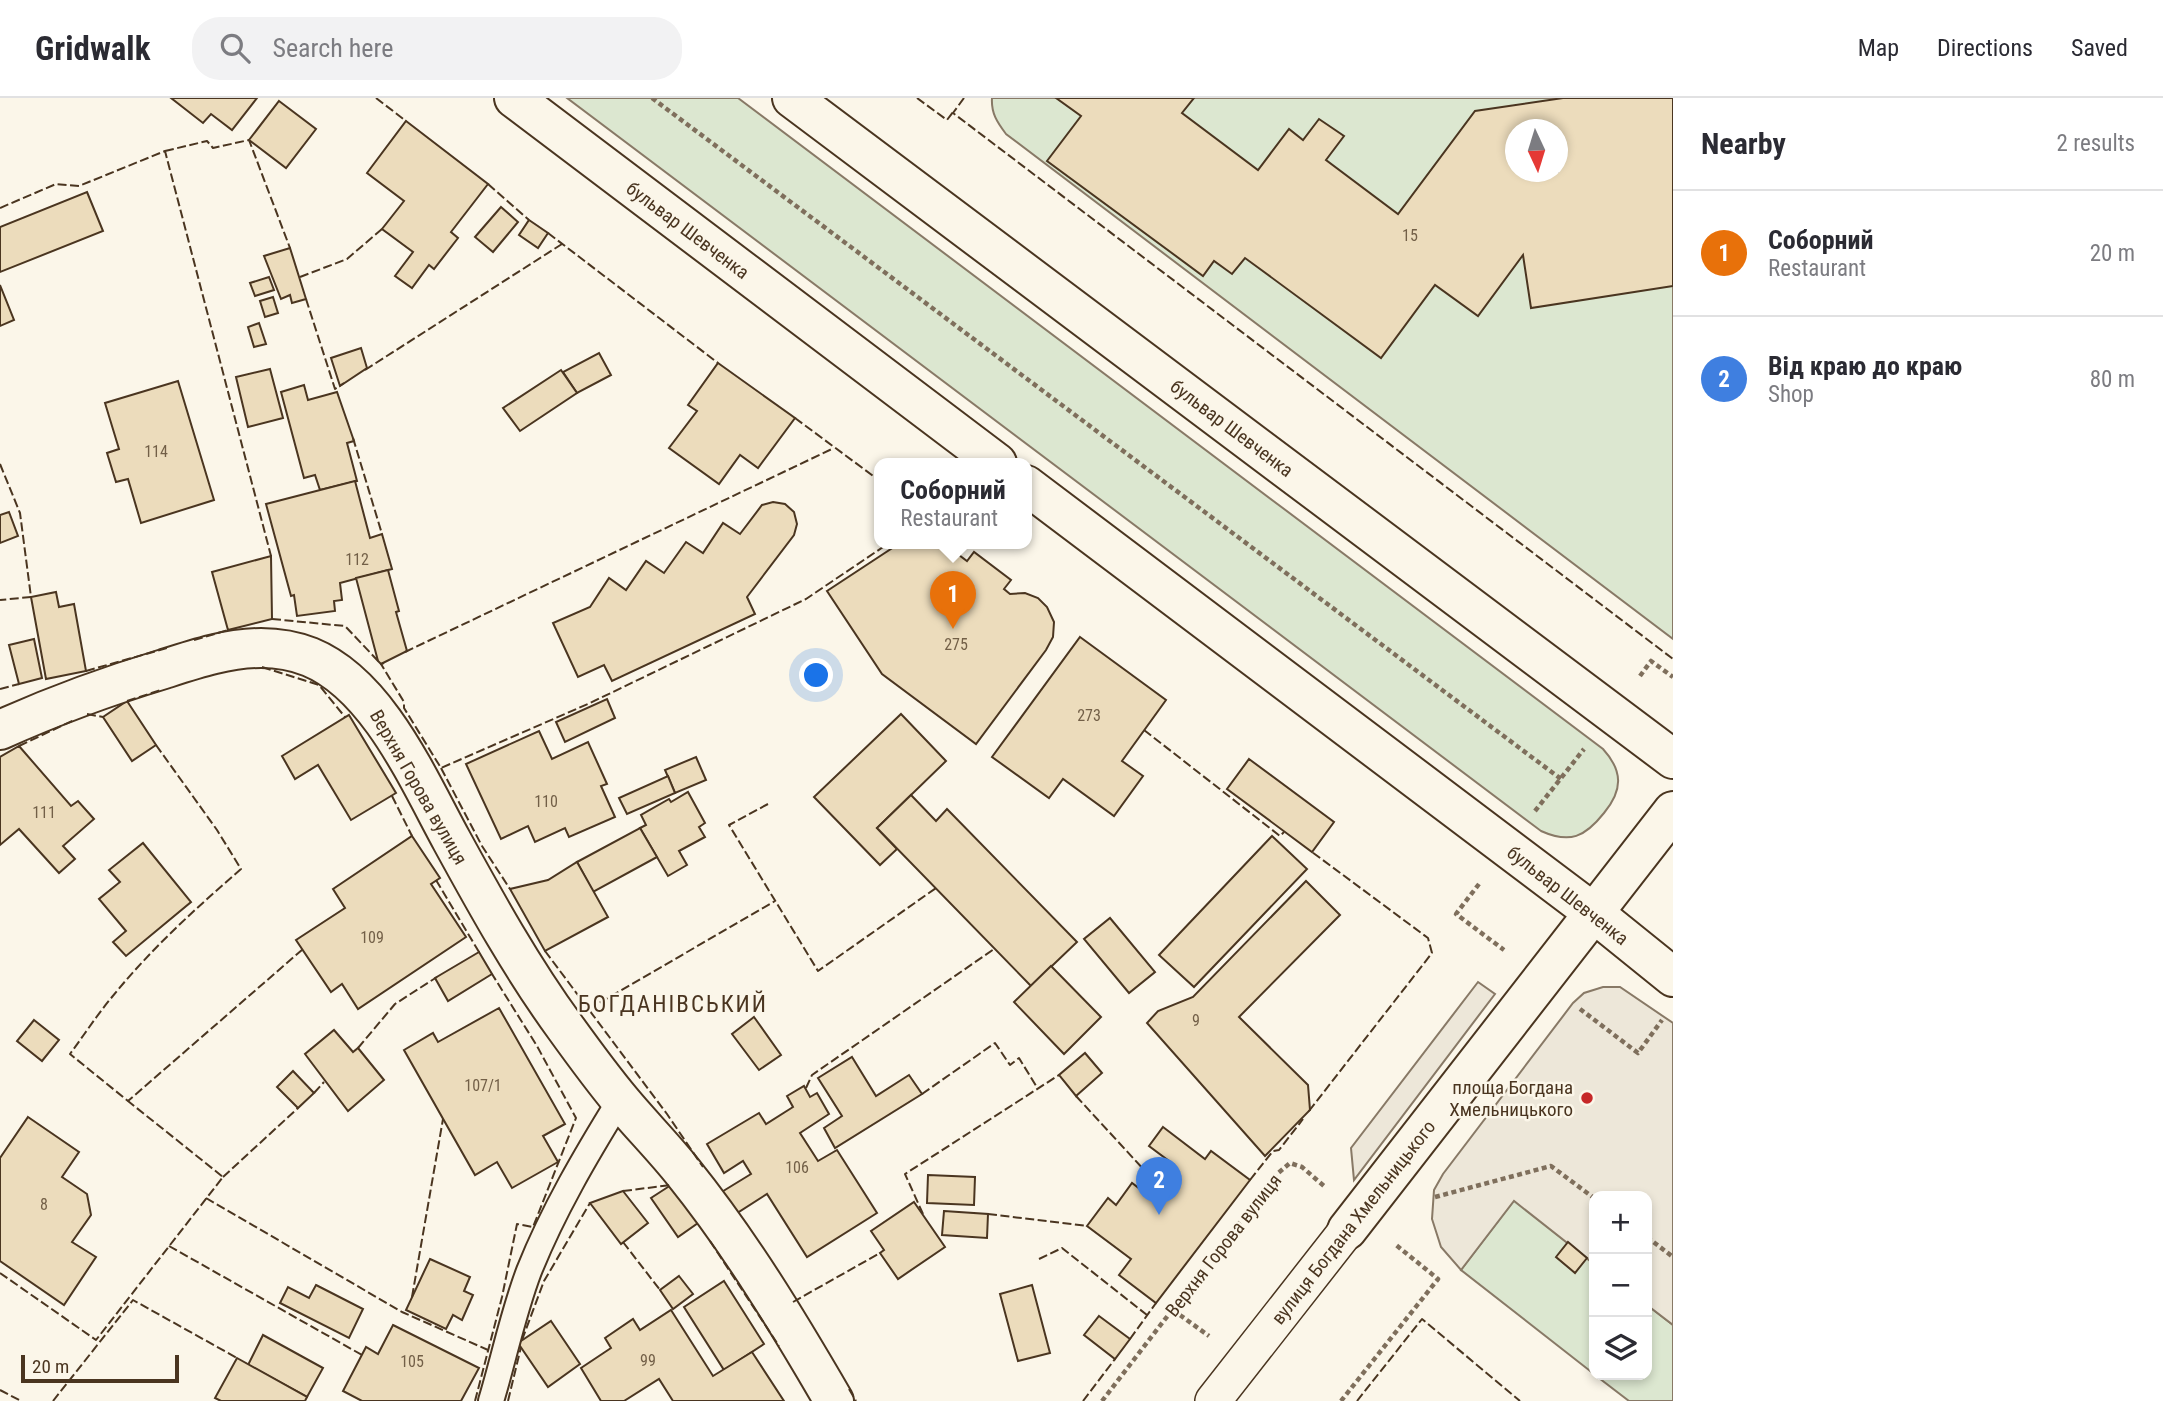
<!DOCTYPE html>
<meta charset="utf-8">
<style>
:root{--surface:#fff;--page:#f2f2f3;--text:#2b2b33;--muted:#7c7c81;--line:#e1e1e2;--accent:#c62828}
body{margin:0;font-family:"Roboto Condensed",sans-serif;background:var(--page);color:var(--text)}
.controls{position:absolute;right:21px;bottom:21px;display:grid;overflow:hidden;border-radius:14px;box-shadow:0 4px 10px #0003}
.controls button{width:63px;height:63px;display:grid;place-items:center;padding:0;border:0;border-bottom:2px solid var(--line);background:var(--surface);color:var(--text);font:35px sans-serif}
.compass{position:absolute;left:1505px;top:21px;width:63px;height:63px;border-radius:50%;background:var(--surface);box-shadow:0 4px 10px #0003;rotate:176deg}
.scale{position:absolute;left:21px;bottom:18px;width:158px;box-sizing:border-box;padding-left:7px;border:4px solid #4a3520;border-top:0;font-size:19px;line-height:24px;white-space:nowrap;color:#4a3520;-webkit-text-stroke:5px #fbf6e9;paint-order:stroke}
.you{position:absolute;left:817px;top:578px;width:24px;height:24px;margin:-18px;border:5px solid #fff;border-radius:50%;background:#1a73e8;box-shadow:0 0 0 10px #1a73e833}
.badge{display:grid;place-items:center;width:46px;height:46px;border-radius:50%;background:var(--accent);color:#fff;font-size:23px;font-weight:700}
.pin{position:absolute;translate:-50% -58px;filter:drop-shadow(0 2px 4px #0008)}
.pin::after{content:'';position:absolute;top:37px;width:24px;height:21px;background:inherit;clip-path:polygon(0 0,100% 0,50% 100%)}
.popup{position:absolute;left:874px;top:360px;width:158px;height:91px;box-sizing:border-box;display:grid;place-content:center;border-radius:14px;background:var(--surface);filter:drop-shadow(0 2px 5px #0005);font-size:23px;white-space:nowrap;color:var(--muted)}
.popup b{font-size:26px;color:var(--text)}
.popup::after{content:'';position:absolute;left:50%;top:100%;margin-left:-14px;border:14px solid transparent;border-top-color:var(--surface)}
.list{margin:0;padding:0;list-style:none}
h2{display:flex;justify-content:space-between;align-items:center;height:91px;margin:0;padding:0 28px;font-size:30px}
h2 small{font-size:23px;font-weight:400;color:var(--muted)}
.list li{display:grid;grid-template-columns:46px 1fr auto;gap:21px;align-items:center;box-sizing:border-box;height:126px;padding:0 28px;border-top:2px solid var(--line)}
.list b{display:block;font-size:26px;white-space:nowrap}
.list p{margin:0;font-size:23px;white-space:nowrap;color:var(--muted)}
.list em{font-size:23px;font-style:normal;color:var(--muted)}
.icon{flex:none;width:38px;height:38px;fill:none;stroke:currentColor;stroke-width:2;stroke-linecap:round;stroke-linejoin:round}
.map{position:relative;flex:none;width:1673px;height:1303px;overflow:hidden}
header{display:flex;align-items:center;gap:42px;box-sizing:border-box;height:98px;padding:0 35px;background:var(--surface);border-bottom:2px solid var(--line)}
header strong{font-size:33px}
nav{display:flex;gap:38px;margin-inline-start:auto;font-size:24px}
.search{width:490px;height:63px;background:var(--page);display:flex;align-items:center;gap:18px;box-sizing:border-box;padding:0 24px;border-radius:28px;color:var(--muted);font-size:26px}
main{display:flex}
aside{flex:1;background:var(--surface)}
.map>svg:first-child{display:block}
.green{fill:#dce7d0;stroke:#887966;stroke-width:2;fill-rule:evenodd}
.parking{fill:#ede7d9;stroke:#887966;stroke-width:2}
.building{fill:#ecdcbc;stroke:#4a3520;stroke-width:2;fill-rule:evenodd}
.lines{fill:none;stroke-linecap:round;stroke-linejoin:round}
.service-casing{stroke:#4a3520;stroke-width:28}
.pedestrian-casing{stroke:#4a3520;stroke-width:38}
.minor-casing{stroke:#4a3520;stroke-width:42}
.secondary-casing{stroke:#4a3520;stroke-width:42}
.path{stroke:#7f6f5c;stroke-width:4.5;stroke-dasharray:5 3.5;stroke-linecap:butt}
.service{stroke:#fbf6e9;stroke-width:24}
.pedestrian{stroke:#fbf6e9;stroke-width:35}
.minor{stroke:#fbf6e9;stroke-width:38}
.secondary{stroke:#fbf6e9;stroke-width:38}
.fence{stroke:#4a3520;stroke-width:2;stroke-dasharray:9 3.5;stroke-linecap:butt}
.poi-dot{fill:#c62828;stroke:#fbf6e9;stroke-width:2.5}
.labels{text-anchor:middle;stroke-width:5;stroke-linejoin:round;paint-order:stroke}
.number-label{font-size:16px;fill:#725f47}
.street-label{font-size:19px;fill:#4a3520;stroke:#fbf6e9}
.poi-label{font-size:19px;fill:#4a3520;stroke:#fbf6e9;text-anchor:end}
.quarter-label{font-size:23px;letter-spacing:2px;fill:#4a3520;stroke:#fbf6e9}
</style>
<header>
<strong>Gridwalk</strong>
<div class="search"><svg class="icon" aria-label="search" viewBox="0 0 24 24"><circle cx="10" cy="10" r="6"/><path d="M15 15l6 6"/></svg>Search here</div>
<nav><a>Map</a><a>Directions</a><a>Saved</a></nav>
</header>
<main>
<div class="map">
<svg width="1673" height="1303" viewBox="0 0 1673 1303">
<rect width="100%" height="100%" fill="#fbf6e9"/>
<g class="green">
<path d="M567 0H738L1603 651C1623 673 1623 692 1604 715 1585 739 1570 746 1541 733Z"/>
<path d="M992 0H1673V541L1006 36C997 24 991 15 992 0ZM1516 32H1558V74H1516Z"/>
<polygon points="1514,1102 1594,1166 1594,1276 1461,1172"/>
<polygon points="1647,1207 1673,1227 1673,1303 1629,1303 1595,1277 1647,1277"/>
</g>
<g class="parking">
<polygon points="1478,884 1495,896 1354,1082 1351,1050"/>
<polygon points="1603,889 1620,889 1673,925 1673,1227 1647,1207 1647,1098 1594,1098 1594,1166 1514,1103 1461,1172 1441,1149 1432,1121 1434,1092 1443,1076 1573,905 1584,895"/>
</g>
<g class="building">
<polygon points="171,0 257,0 232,32 211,16 203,25"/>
<path d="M1056 0H1194L1182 15 1258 72 1289 31 1303 42 1319 21 1344 38 1326 62 1398 116 1475 13 1563 0H1673V188L1531 210 1523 157 1478 218 1435 187 1381 260 1245 160 1232 176 1214 163 1203 178 1047 63 1081 18ZM1516 32H1558V74H1516Z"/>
<polygon points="279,3 316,31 286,70 249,42"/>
<polygon points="406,23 488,86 451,134 458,140 434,171 429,167 412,190 395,178 413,154 382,131 404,103 367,75"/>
<polygon points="87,94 103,133 0,174 0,129"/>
<polygon points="501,109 518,124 493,154 475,139"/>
<polygon points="529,122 548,135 538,150 519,137"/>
<polygon points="290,150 306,201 292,205 290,197 281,201 264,158"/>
<polygon points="269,179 274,192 255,198 250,185"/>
<polygon points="0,187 14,222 0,228"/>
<polygon points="273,199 278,215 265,219 260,203"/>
<polygon points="259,225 266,246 254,249 248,229"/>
<polygon points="361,250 367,270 340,288 331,260"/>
<polygon points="599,255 611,277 577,295 563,274"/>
<polygon points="718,265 795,320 758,370 740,357 719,386 669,350 697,313 688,307"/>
<polygon points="270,271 283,320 248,329 236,279"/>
<polygon points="561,272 577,295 520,333 503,310"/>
<polygon points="178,283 214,402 141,425 128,381 116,384 107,355 119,351 105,305"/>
<polygon points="304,287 308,302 337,294 354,343 347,345 357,383 320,392 315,377 304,380 281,294"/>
<polygon points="355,383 370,440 382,436 392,471 340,485 342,502 334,503 335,513 297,518 294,497 291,498 266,406"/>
<polygon points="773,404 785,406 794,414 797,426 794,437 747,499 755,516 612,583 604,567 578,579 553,525 590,509 609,480 626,492 646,463 664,475 686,444 703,455 723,425 740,436 762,407"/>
<polygon points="9,414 18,438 0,445 0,417"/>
<polygon points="900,445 943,445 967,463 974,454 1011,482 1004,491 1010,496 1025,495 1038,500 1047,509 1054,524 1053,539 1046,552 976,646 882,576 827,493"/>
<polygon points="271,458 272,521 228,532 212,474"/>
<polygon points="388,472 399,513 396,514 407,553 381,566 378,563 356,480"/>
<polygon points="56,494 59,509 74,506 86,573 46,581 31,499"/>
<polygon points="1080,539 1166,602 1122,663 1143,678 1114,718 1063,681 1049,700 992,659"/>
<polygon points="34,541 42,580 19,586 9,547"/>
<polygon points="607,601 615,620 565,644 556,624"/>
<polygon points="127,603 156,647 132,663 103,619"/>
<polygon points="901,616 946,663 877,730 897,751 880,767 814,699"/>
<polygon points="349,617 396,695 351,722 318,667 295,681 282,658"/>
<polygon points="539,633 552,661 588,644 607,686 601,688 615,719 569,739 565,730 535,744 528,728 501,741 466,666"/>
<polygon points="19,648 71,708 78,703 94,721 63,748 75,761 59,775 19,731 0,747 0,659"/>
<polygon points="696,659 706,682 675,695 665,672"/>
<polygon points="1249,661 1334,724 1312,754 1227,691"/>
<polygon points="668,678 675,695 627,716 619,700"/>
<polygon points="688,694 705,725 699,729 705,739 679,753 687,767 668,778 640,730 646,727 641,717 669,701 671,704"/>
<polygon points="911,697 936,723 947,711 1077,844 1031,888 877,730"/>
<polygon points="640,730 657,759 593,794 577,764"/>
<polygon points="412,738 440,780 431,786 466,839 358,911 342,886 331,894 296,842 345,810 333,791"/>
<polygon points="1272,738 1307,771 1194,889 1159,857"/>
<polygon points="143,745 191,804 126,858 113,844 126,833 99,801 120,784 109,772"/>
<polygon points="577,764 608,819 545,853 510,791 548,782"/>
<polygon points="1306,783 1340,817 1239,919 1308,987 1310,1012 1265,1058 1147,925 1158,913 1193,899"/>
<polygon points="1110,820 1155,874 1129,895 1084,841"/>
<polygon points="479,854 492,876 448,903 435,880"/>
<polygon points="1051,868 1101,919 1064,956 1014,904"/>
<polygon points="499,910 565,1026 543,1038 558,1064 512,1090 497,1064 475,1077 404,952 433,935 438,944"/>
<polygon points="754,919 781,957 759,972 732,936"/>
<polygon points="34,922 59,942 42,963 17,943"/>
<polygon points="334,932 353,954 358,950 384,982 348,1013 305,956"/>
<polygon points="1085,955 1102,975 1076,998 1059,977"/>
<polygon points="852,959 876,998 909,977 922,996 835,1050 824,1030 842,1018 818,980"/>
<polygon points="293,973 314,995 298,1010 277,989"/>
<polygon points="804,988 810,999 817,995 829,1016 800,1035 818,1063 837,1052 877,1115 807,1159 767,1096 734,1117 720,1095 751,1076 743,1063 724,1075 707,1046 759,1015 766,1026 793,1009 787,998"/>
<polygon points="28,1019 79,1054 62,1079 87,1096 91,1117 72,1144 96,1159 64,1207 0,1163 0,1060"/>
<polygon points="1163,1029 1205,1061 1211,1053 1250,1082 1156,1205 1119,1177 1131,1161 1087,1128 1108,1100 1116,1107 1132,1085 1148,1097 1157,1086 1173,1066 1149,1048"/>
<polygon points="928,1077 975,1079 974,1107 927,1105"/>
<polygon points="671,1087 698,1125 678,1139 651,1100"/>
<polygon points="623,1093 648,1125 621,1146 590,1105"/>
<polygon points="914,1104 945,1149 898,1181 880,1155 884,1152 871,1133"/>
<polygon points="944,1113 988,1116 987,1140 942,1137"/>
<polygon points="1568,1144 1587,1160 1575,1175 1556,1159"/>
<polygon points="430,1161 470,1179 464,1193 473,1197 462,1222 453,1217 446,1231 406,1212"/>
<polygon points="679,1178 693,1196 673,1211 660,1192"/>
<polygon points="724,1183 764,1246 724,1272 684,1209"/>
<polygon points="316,1187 363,1211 349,1240 280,1205 288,1189 309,1200"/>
<polygon points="1032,1187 1050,1255 1018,1263 1000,1196"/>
<polygon points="671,1212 713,1278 752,1254 784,1303 673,1303 659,1281 624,1303 601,1303 581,1270 611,1250 605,1240 633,1221 640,1232"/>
<polygon points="1099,1218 1130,1241 1115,1261 1084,1237"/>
<polygon points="551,1223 580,1266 548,1289 518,1245"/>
<polygon points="393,1227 479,1270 461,1303 362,1303 343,1293 366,1249 378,1256"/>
<polygon points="263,1237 323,1270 307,1299 248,1267"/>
<polygon points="237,1260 307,1299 305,1303 221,1303 215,1300"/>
</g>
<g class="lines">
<g class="service-casing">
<path id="service" d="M491 1303C504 1260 513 1215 529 1173 553 1113 586 1057 620 1002"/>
</g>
<g class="pedestrian-casing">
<polyline id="pedestrian" points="1213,1303 1347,1132"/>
</g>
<g class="minor-casing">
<g id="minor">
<path d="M0 632C53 608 108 588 164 571 195 561 228 550 261 550 277 550 295 553 310 559 378 587 418 681 452 743 487 807 522 870 565 929 583 954 602 980 622 1004 642 1028 664 1050 683 1074 741 1146 788 1224 834 1303"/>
<polyline points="1347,1132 1673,713"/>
</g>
</g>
<g class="secondary-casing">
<g id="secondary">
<polyline points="514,0 997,365"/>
<polyline points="792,0 1673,661"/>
<polyline points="1026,387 1595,816 1673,879"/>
</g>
</g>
<g class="path">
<polyline points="652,0 1561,681"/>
<polyline points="1640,578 1651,563 1673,579"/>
<polyline points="1535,713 1584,651"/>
<polyline points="1479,786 1456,816 1504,852"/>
<polyline points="1580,911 1638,955 1662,922"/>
<polyline points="1435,1099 1551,1068 1594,1100"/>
<polyline points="1647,1139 1673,1159"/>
<polyline points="1173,1212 1209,1238"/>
<polyline points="1102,1303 1277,1076 1290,1065 1302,1069 1324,1088"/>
<polyline points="1341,1303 1438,1181 1396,1147"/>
</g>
<use href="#service" class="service"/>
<use href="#pedestrian" class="pedestrian"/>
<use href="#minor" class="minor"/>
<use href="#secondary" class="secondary"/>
<g class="fence">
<polyline points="376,0 406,23"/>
<polyline points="917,0 947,22 953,14"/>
<polyline points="964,0 953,15 1673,561"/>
<polyline points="165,53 207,43 213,50 249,42 290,150"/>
<polyline points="488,86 529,122"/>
<polyline points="0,110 56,86 79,88 165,53 271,458"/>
<polyline points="548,135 718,265"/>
<polyline points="300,179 347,161 382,131"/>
<polyline points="306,201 335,291 344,285"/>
<polyline points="365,272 562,146"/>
<polyline points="795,320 880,383"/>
<polyline points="353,340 382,436"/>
<polyline points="0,366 20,415 31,499 0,502"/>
<polyline points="272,521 345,528 379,564"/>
<polyline points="194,542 228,532"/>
<polyline points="405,554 834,350"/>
<polyline points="384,565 381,566 404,604 404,610 441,670 590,605 806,501 889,445"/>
<polyline points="262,569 319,587 345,619"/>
<polyline points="86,573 167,550"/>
<polyline points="0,591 19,586"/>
<polyline points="127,603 161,592"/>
<polyline points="87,616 103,619"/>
<polyline points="1144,632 1280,738 1284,734"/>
<path d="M156 647 217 732 241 771C195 811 150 852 112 899 97 917 84 937 70 956L128 1003 303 851"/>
<polyline points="19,648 74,622"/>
<polyline points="441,670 482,748 510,791"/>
<polyline points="392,698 412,738"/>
<polyline points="768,706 729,727 818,873 936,790"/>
<polyline points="436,782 479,854 476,856"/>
<polyline points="545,853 667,1016 703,1069"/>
<polyline points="589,911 775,803"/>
<polyline points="358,950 395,906 437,879"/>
<polyline points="806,990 812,977 994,851"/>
<polyline points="314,995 324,984"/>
<polyline points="922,996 995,945 1010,967 1019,960 1038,991"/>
<polyline points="1076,998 1157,1086"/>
<polyline points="1309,1013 1432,855 1428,840 1312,754"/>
<polyline points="223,1079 298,1010"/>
<polyline points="1250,1082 1273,1053 1279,1052 1303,1021"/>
<polyline points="623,1093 671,1087"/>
<polyline points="206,1100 402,1214 488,1252"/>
<polyline points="923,1116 905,1076 1059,977"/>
<polyline points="988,1116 1087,1128"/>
<polyline points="710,1143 779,1248"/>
<polyline points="623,1144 660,1192"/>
<polyline points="169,1148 362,1257"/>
<polyline points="1039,1161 1062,1150 1147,1217"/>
<polyline points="0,1175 96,1242 223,1079 128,1003"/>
<polyline points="412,1199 443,1021"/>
<polyline points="793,1204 880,1155"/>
<polyline points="1130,1241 1156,1205"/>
<polyline points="522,1242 544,1183 590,1105"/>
<polyline points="849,1291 856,1303"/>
<polyline points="0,1292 21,1303"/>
<polyline points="53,1303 133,1202 237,1260"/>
<polyline points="475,1303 502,1199 517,1126 533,1129 576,1020 537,948 492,876"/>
<polyline points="508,1303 521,1249"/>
<polyline points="1083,1303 1115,1261"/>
<polyline points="1357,1303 1422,1221 1520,1303"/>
</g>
</g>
<circle class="poi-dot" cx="1587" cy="1000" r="7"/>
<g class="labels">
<g class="number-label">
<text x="1410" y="143">15</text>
<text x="156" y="359">114</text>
<text x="357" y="467">112</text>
<text x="956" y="552">275</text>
<text x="1089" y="623">273</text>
<text x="546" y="709">110</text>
<text x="44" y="720">111</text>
<text x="372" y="845">109</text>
<text x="1196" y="928">9</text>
<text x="483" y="993">107/1</text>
<text x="797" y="1075">106</text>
<text x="44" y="1112">8</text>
<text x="648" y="1268">99</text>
<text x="412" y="1269">105</text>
</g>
<g class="street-label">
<text transform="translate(688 132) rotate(37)" y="7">бульвар Шевченка</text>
<text transform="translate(1232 330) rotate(37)" y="7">бульвар Шевченка</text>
<text transform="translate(419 689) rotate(60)" y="7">Верхня Горова вулиця</text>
<text transform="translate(1568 797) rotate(38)" y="7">бульвар Шевченка</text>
<text transform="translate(1353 1124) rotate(-52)" y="7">вулиця Богдана Хмельницького</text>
<text transform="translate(1223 1147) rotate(-52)" y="7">Верхня Горова вулиця</text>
</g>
<g class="poi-label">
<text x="1573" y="996">площа Богдана<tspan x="1573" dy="22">Хмельницького</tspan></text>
</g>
<g class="quarter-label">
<text x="673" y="914">БОГДАНІВСЬКИЙ</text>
</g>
</g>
</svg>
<div class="controls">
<button>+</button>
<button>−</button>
<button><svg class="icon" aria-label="layers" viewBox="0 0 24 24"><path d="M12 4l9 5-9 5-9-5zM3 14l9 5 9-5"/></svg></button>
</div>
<svg class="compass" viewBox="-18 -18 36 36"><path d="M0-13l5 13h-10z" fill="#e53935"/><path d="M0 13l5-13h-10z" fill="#7c7c81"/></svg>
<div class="scale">20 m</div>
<div class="you"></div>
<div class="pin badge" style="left:953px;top:531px;background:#e8710a">1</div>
<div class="popup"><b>Соборний</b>Restaurant</div>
<div class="pin badge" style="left:1159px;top:1117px;background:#3f7fe0">2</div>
</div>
<aside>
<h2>Nearby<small>2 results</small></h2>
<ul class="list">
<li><span class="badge" style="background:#e8710a">1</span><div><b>Соборний</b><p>Restaurant</p></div><em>20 m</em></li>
<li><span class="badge" style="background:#3f7fe0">2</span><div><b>Від краю до краю</b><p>Shop</p></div><em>80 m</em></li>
</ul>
</aside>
</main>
